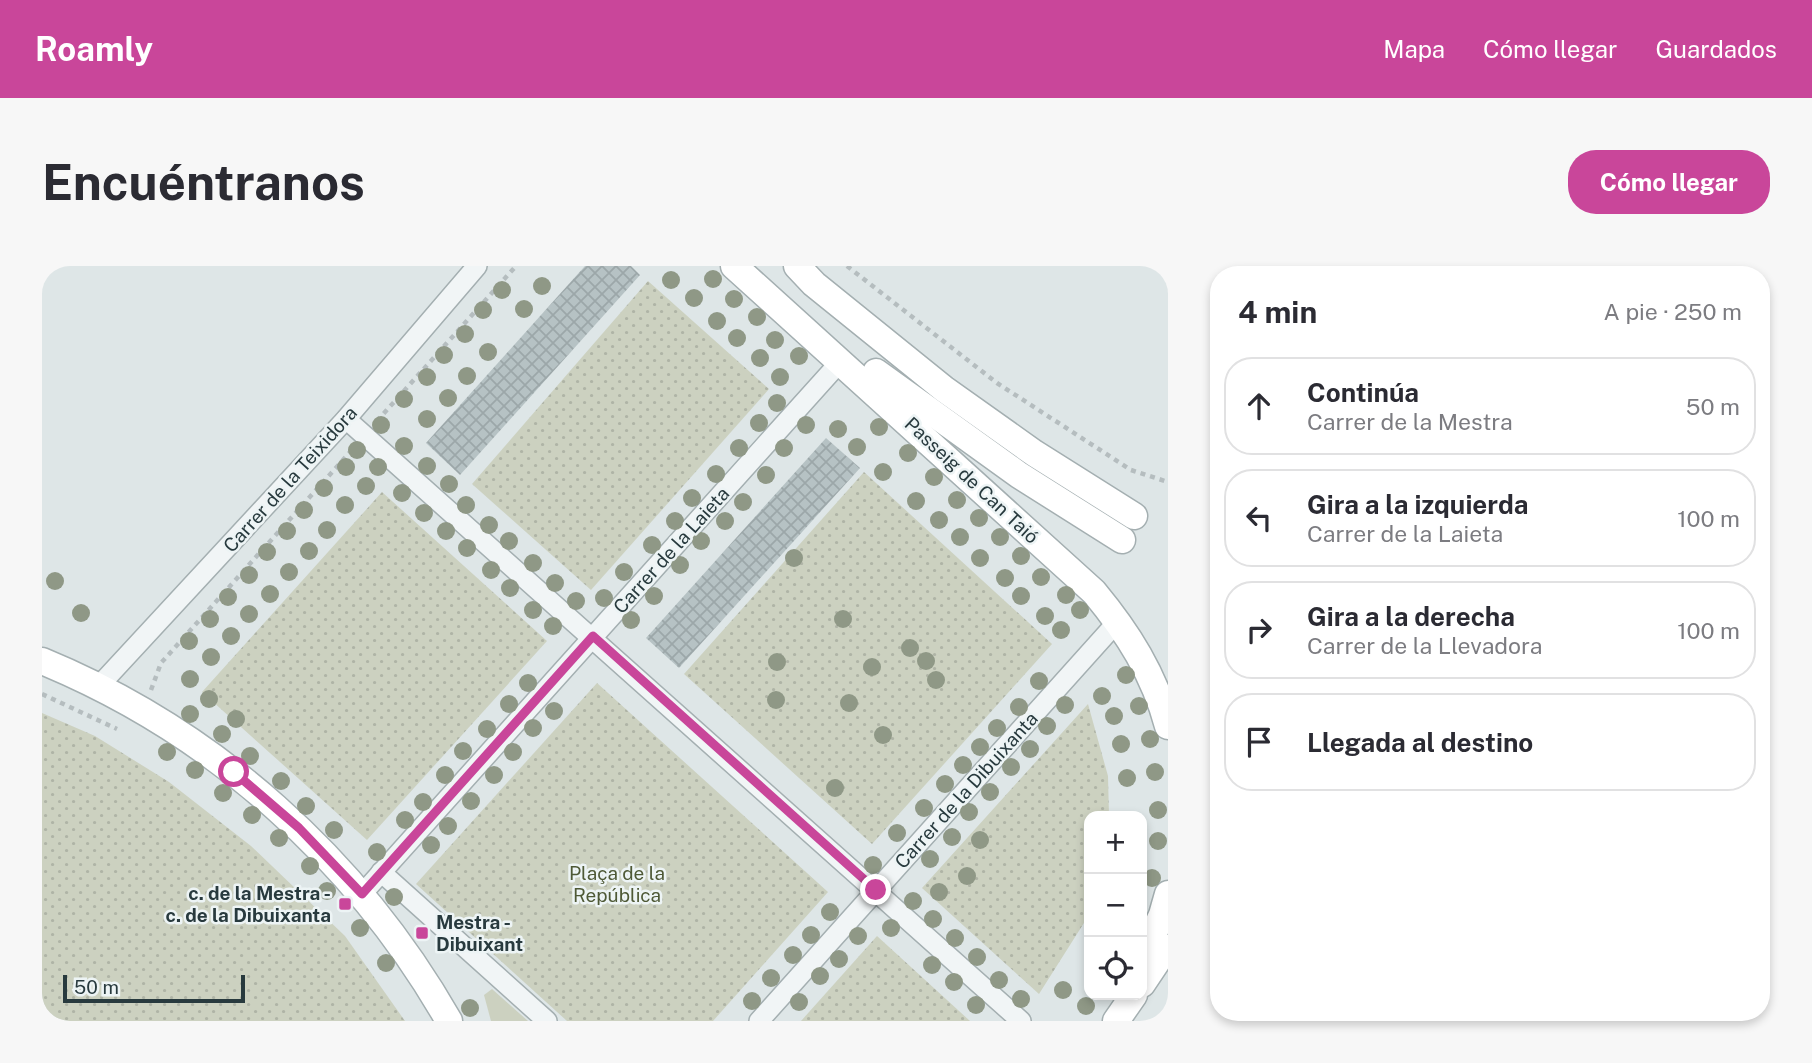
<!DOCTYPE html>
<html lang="es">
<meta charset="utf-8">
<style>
:root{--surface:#fff;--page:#f7f7f7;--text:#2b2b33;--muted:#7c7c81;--line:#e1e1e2;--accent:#c9469a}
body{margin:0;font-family:"Public Sans",sans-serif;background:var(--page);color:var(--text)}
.controls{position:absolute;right:21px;bottom:21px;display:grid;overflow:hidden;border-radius:14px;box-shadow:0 4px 10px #0003}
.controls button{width:63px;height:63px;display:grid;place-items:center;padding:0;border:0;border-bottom:2px solid var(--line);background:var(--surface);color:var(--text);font:35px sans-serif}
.scale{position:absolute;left:21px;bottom:18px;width:182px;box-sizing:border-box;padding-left:7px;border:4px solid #283a3e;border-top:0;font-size:19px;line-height:24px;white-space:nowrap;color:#283a3e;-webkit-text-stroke:5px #edf4f5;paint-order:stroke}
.stop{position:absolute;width:21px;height:21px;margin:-16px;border:5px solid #c9469a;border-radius:50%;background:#fff}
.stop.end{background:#c9469a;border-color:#fff;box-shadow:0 2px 7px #0008}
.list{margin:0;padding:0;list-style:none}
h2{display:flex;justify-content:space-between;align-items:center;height:91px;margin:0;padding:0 28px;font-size:30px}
h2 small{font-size:23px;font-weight:400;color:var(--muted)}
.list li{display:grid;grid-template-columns:46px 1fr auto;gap:21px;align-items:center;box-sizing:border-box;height:98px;margin:0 14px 14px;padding:0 14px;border:2px solid var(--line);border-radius:28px}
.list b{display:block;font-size:26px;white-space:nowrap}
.list p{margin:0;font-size:23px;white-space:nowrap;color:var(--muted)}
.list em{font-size:23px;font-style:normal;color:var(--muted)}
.icon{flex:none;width:38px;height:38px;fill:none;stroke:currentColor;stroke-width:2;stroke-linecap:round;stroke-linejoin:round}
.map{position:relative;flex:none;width:1126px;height:755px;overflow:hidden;border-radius:28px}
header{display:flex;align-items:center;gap:42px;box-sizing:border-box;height:98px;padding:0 35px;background:var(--accent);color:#fff}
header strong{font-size:33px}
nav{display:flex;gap:38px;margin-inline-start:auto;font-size:24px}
.intro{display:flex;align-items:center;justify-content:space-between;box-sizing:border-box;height:168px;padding:0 42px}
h1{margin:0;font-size:49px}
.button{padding:18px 32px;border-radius:28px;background:var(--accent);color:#fff;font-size:24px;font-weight:700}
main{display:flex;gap:42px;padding:0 42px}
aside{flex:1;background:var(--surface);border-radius:28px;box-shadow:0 4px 10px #0003}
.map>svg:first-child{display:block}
.grass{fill:url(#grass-dots)}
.park{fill:#ccd1c0}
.building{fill:url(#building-cross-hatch)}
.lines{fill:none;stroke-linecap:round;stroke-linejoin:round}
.street-casing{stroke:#a4afb1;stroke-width:22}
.secondary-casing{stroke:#a4afb1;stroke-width:29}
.path{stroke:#b5bdbf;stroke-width:4.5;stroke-dasharray:5 5;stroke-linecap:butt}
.street{stroke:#f1f5f6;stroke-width:19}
.secondary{stroke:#fff;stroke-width:26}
.tree{fill:#8f9886}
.route{stroke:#c9469a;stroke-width:9}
.poi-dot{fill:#c9469a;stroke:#edf4f5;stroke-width:2.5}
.labels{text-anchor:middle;stroke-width:5;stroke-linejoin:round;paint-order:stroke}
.street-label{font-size:19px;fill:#283a3e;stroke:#edf4f5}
.park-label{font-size:19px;fill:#4e5936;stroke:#edf4f5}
.poi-label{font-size:19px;font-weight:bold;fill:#283a3e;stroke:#edf4f5;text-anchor:end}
</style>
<header>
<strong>Roamly</strong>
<nav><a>Mapa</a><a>Cómo llegar</a><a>Guardados</a></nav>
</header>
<div class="intro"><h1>Encuéntranos</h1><a class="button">Cómo llegar</a></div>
<main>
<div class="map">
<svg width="1126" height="755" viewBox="0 0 1126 755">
<defs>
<pattern id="grass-dots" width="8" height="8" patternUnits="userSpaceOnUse" patternTransform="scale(1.75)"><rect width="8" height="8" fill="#ccd1c0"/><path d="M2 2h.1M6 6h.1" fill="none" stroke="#afb4a6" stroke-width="1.8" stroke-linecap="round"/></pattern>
<pattern id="building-cross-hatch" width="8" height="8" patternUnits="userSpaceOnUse" patternTransform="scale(1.75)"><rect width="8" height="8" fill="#b6c2c4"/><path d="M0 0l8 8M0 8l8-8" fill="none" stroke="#9ca7a9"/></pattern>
</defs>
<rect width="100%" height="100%" fill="#dee6e7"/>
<g class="grass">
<polygon points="606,15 727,123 549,324 430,218"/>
<polygon points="822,206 1010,378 830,578 642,408"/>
<polygon points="340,226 505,375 325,574 160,426"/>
<polygon points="555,417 786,626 671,755 525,755 374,618"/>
<polygon points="1046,438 1066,510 1067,550 1047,550 1047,649 997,728 880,622"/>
<polygon points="0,447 53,470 127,516 209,580 303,670 363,755 0,755"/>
<polygon points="835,670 928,755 759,755"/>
</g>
<polygon class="park" points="450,723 486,755 449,755 442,729"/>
<g class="building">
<polygon points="543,0 589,0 598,9 418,209 384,177"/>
<polygon points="784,172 818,202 637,402 604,372"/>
</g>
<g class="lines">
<g class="street-casing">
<g id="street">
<polyline points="304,153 979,755"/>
<polyline points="56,421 304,153 435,0"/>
<polyline points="339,606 505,755"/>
<polyline points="320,628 798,96"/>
<polyline points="717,755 1076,355"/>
</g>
</g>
<g class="secondary-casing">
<g id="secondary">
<path d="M692 0 1052 326C1086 367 1112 408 1126 460"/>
<polyline points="755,0 772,18 902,123 992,187 1092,250"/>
<polyline points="834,106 977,209 1080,274"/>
<path d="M0 395C172 466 315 594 407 755"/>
<polyline points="1100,693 1120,649 1126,628"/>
<polyline points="1100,718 1124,682"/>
<polyline points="1074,755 1092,729"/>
</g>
</g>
<g class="path">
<polyline points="805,0 955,117 1089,204 1126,216"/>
<polyline points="335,155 474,0"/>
<polyline points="109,424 119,397 309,185"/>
<polyline points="0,428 75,463"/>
</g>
<use href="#street" class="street"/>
<use href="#secondary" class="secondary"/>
</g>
<g class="tree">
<circle cx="671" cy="13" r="9"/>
<circle cx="629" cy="14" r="9"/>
<circle cx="500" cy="20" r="9"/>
<circle cx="460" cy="24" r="9"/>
<circle cx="652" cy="32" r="9"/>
<circle cx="692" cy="33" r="9"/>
<circle cx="482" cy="43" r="9"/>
<circle cx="441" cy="44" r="9"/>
<circle cx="715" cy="51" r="9"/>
<circle cx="675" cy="55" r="9"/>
<circle cx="423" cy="68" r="9"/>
<circle cx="695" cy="72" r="9"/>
<circle cx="733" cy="74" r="9"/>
<circle cx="446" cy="86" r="9"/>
<circle cx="402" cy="89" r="9"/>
<circle cx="757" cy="90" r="9"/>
<circle cx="718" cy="92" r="9"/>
<circle cx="425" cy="110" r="9"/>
<circle cx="385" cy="111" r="9"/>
<circle cx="738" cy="111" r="9"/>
<circle cx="406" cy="132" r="9"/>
<circle cx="362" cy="133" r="9"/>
<circle cx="735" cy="137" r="9"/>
<circle cx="385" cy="153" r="9"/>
<circle cx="717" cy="157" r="9"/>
<circle cx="339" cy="159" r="9"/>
<circle cx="764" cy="159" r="9"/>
<circle cx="837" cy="161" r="9"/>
<circle cx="796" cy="163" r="9"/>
<circle cx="362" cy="180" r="9"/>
<circle cx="815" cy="181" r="9"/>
<circle cx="697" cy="182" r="9"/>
<circle cx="742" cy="182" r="9"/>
<circle cx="315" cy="184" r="9"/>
<circle cx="866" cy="187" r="9"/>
<circle cx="385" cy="200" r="9"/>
<circle cx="304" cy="201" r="9"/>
<circle cx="336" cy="201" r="9"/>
<circle cx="841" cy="206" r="9"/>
<circle cx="674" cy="208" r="9"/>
<circle cx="724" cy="209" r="9"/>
<circle cx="892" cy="211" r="9"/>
<circle cx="407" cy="218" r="9"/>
<circle cx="324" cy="220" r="9"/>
<circle cx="282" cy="222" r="9"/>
<circle cx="360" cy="227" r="9"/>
<circle cx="650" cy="232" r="9"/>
<circle cx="915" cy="234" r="9"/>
<circle cx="874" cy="235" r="9"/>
<circle cx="701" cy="236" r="9"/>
<circle cx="303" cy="239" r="9"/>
<circle cx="424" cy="239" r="9"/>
<circle cx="262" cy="244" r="9"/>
<circle cx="382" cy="247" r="9"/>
<circle cx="937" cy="252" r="9"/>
<circle cx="897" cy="254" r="9"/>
<circle cx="633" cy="255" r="9"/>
<circle cx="683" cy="255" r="9"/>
<circle cx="447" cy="259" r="9"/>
<circle cx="285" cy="264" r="9"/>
<circle cx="245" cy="265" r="9"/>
<circle cx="404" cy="265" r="9"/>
<circle cx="918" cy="271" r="9"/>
<circle cx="958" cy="271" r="9"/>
<circle cx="467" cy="275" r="9"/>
<circle cx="659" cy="275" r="9"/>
<circle cx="610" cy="279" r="9"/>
<circle cx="425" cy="282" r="9"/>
<circle cx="267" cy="285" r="9"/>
<circle cx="225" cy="286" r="9"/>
<circle cx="979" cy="290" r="9"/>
<circle cx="752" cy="292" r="9"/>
<circle cx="938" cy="292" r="9"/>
<circle cx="491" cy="297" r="9"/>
<circle cx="638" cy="299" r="9"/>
<circle cx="449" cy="304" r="9"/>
<circle cx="247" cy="306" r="9"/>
<circle cx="582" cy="306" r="9"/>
<circle cx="207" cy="309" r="9"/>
<circle cx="999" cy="311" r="9"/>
<circle cx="963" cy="312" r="9"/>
<circle cx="13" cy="315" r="9"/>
<circle cx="513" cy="317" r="9"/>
<circle cx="468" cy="322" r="9"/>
<circle cx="228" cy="328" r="9"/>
<circle cx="1024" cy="329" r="9"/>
<circle cx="612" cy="330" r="9"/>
<circle cx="979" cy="330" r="9"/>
<circle cx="186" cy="331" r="9"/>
<circle cx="562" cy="332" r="9"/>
<circle cx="534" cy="335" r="9"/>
<circle cx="491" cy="344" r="9"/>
<circle cx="1038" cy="344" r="9"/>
<circle cx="39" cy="347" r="9"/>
<circle cx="207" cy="348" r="9"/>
<circle cx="1003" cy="350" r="9"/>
<circle cx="168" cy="353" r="9"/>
<circle cx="801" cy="353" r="9"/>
<circle cx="589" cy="354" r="9"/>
<circle cx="511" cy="360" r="9"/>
<circle cx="1019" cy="364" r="9"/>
<circle cx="189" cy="370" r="9"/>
<circle cx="147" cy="375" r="9"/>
<circle cx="868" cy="382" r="9"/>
<circle cx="169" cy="391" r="9"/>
<circle cx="884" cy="395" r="9"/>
<circle cx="735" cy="396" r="9"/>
<circle cx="830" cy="401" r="9"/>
<circle cx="1084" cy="409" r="9"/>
<circle cx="148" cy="413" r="9"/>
<circle cx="894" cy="414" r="9"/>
<circle cx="997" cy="415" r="9"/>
<circle cx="486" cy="417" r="9"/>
<circle cx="1060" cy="430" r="9"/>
<circle cx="167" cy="433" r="9"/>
<circle cx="734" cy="434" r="9"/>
<circle cx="807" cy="437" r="9"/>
<circle cx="467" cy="438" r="9"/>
<circle cx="1023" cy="439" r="9"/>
<circle cx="1097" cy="440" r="9"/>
<circle cx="977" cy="441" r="9"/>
<circle cx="512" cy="445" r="9"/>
<circle cx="148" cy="448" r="9"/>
<circle cx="1072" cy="450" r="9"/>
<circle cx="194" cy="453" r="9"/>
<circle cx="1005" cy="460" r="9"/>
<circle cx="491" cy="462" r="9"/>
<circle cx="955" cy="462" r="9"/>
<circle cx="445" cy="463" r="9"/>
<circle cx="180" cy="468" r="9"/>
<circle cx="841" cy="469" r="9"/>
<circle cx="1108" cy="473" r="9"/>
<circle cx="1079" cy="478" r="9"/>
<circle cx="938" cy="481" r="9"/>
<circle cx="988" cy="483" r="9"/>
<circle cx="421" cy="485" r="9"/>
<circle cx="125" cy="486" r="9"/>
<circle cx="471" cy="486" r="9"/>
<circle cx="208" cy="490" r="9"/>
<circle cx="921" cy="499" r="9"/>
<circle cx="969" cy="501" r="9"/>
<circle cx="153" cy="504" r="9"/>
<circle cx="1113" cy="506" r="9"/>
<circle cx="403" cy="509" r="9"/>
<circle cx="452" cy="509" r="9"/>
<circle cx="1085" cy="512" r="9"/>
<circle cx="239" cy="515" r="9"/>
<circle cx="903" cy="518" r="9"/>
<circle cx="793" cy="522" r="9"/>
<circle cx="948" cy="526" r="9"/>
<circle cx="181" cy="527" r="9"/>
<circle cx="429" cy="535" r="9"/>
<circle cx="381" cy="536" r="9"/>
<circle cx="264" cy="540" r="9"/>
<circle cx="882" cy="542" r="9"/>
<circle cx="1116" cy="544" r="9"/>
<circle cx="927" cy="546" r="9"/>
<circle cx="210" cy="549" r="9"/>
<circle cx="363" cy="554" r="9"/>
<circle cx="406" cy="560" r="9"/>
<circle cx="292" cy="564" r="9"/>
<circle cx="855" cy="567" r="9"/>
<circle cx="910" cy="571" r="9"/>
<circle cx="237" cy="572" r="9"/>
<circle cx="938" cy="574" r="9"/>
<circle cx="1116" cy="575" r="9"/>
<circle cx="389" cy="579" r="9"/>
<circle cx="335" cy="586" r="9"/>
<circle cx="888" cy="593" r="9"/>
<circle cx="831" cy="599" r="9"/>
<circle cx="268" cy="600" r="9"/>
<circle cx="925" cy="610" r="9"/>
<circle cx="1110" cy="612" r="9"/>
<circle cx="285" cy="625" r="9"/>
<circle cx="897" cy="626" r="9"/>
<circle cx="352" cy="631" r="9"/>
<circle cx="871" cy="635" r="9"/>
<circle cx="788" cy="646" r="9"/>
<circle cx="891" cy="653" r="9"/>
<circle cx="318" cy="662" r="9"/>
<circle cx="849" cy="662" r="9"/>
<circle cx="769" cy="669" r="9"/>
<circle cx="816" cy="670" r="9"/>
<circle cx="913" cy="672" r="9"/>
<circle cx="751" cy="689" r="9"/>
<circle cx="935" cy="691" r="9"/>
<circle cx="797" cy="693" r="9"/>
<circle cx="344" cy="697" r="9"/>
<circle cx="890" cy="699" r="9"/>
<circle cx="778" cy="710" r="9"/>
<circle cx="729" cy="712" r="9"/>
<circle cx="957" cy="714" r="9"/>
<circle cx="912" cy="716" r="9"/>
<circle cx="1021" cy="724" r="9"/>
<circle cx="979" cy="733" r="9"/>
<circle cx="710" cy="735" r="9"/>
<circle cx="757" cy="736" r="9"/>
<circle cx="934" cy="739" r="9"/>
<circle cx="1044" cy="740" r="9"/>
<circle cx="428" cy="742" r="9"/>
</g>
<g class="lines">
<polyline class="route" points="192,506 257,562 320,628 551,370 834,624"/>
</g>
<g class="poi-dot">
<rect x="296" y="631" width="14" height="14" rx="3.5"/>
<rect x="373" y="660" width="14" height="14" rx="3.5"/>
</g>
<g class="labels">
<g class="street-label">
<text transform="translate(248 213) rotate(-48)" y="7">Carrer de la Teixidora</text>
<text transform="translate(930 214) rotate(43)" y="7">Passeig de Can Taió</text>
<text transform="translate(629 284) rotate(-48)" y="7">Carrer de la Laieta</text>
<text transform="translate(924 524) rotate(-48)" y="7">Carrer de la Dibuixanta</text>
</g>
<g class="park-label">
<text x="575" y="614">Plaça de la<tspan x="575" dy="22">República</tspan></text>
</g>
<g class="poi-label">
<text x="289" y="634">c. de la Mestra -<tspan x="289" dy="22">c. de la Dibuixanta</tspan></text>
<text x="394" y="663" text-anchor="start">Mestra -<tspan x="394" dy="22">Dibuixant</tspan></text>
</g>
</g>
</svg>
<div class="controls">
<button>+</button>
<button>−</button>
<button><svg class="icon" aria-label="locate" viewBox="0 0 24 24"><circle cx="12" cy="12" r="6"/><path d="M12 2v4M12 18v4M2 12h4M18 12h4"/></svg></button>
</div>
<div class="scale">50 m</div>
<div class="stop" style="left:192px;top:506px"></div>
<div class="stop end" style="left:834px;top:624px"></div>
</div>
<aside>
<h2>4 min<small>A pie · 250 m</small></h2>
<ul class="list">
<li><svg class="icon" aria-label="ahead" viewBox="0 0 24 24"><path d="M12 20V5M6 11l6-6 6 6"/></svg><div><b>Continúa</b><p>Carrer de la Mestra</p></div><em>50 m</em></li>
<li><svg class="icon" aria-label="left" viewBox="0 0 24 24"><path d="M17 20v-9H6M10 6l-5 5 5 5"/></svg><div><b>Gira a la izquierda</b><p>Carrer de la Laieta</p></div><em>100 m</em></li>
<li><svg class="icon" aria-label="right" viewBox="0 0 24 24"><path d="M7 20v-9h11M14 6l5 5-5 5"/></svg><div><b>Gira a la derecha</b><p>Carrer de la Llevadora</p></div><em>100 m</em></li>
<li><svg class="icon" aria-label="arrive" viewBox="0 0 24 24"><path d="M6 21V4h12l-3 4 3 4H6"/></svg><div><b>Llegada al destino</b></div></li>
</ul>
</aside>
</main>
